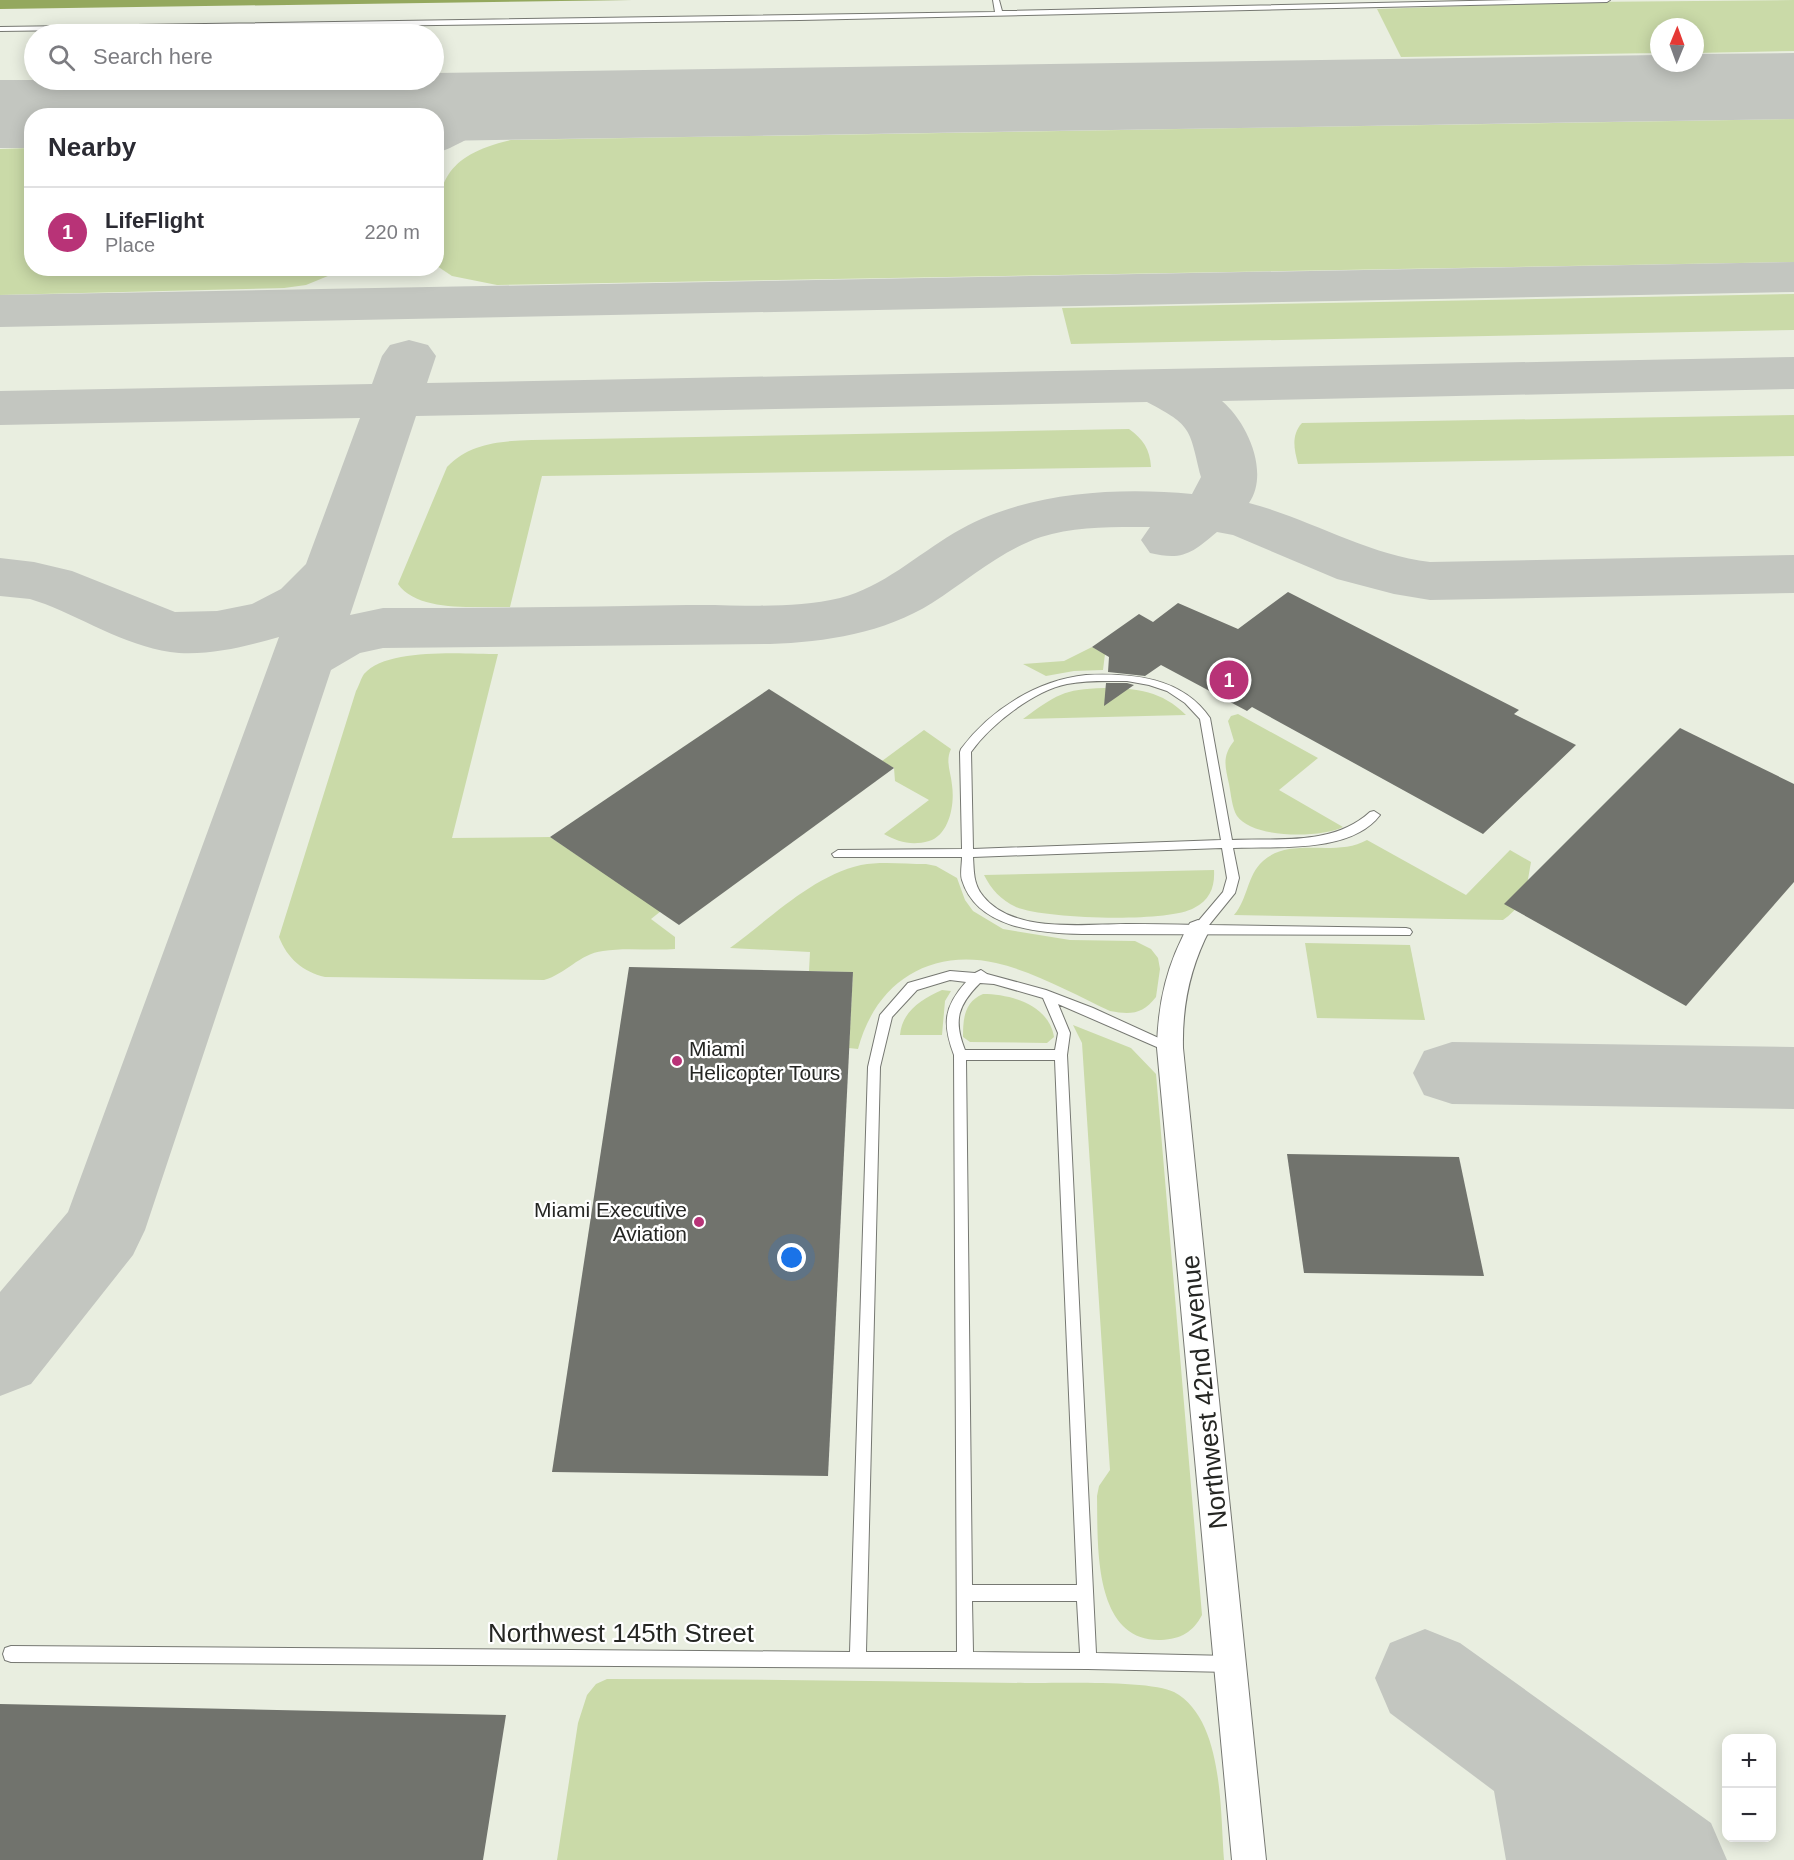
<!DOCTYPE html>
<meta charset="utf-8">
<style>
:root{--surface:#fff;--page:#f7f7f7;--text:#2b2b33;--muted:#7c7c81;--line:#e1e1e2;--accent:#b83377}
body{margin:0;font-family:Arial,sans-serif;background:var(--page);color:var(--text)}
.controls{position:absolute;right:18px;bottom:18px;display:grid;overflow:hidden;border-radius:12px;box-shadow:0 3px 15px #0003}
.controls button{width:54px;height:54px;display:grid;place-items:center;padding:0;border:0;border-bottom:2px solid var(--line);background:var(--surface);color:var(--text);font:30px sans-serif}
.compass{position:absolute;left:1650px;top:18px;width:54px;height:54px;border-radius:50%;background:var(--surface);box-shadow:0 3px 15px #0003;rotate:1deg}
.you{position:absolute;left:792px;top:1258px;width:21px;height:21px;margin:-15px;border:4px solid #fff;border-radius:50%;background:#1a73e8;box-shadow:0 0 0 9px #1a73e833}
.badge{display:grid;place-items:center;width:39px;height:39px;border-radius:50%;background:var(--accent);color:#fff;font-size:20px;font-weight:700}
.pin{position:absolute;translate:-50% -50%;border:3px solid #fff;box-shadow:0 2px 6px #0006}
.list{margin:0;padding:0;list-style:none}
h2{display:flex;justify-content:space-between;align-items:center;height:78px;margin:0;padding:0 24px;font-size:26px}
h2 small{font-size:20px;font-weight:400;color:var(--muted)}
.list li{display:grid;grid-template-columns:39px 1fr auto;gap:18px;align-items:center;box-sizing:border-box;height:90px;padding:0 24px;border-top:2px solid var(--line)}
.list b{display:block;font-size:22px;white-space:nowrap}
.list p{margin:0;font-size:20px;white-space:nowrap;color:var(--muted)}
.list em{font-size:20px;font-style:normal;color:var(--muted)}
.icon{flex:none;width:33px;height:33px;fill:none;stroke:currentColor;stroke-width:2;stroke-linecap:round;stroke-linejoin:round}
.map{position:relative;flex:none;width:1794px;height:1860px;overflow:hidden}
.search{position:absolute;background:var(--surface);box-shadow:0 3px 15px #0003;left:24px;top:24px;width:420px;height:66px;display:flex;align-items:center;gap:15px;box-sizing:border-box;padding:0 21px;border-radius:33px;color:var(--muted);font-size:22px}
.panel{position:absolute;background:var(--surface);box-shadow:0 3px 15px #0003;left:24px;top:108px;width:420px;height:168px;border-radius:24px}
.map>svg:first-child{display:block}
.built{fill:#e9eee0;fill-rule:evenodd}
.green{fill:#cadaa8}
.water{fill:#94a85e}
.lines{fill:none;stroke-linecap:round;stroke-linejoin:round}
.taxiway{fill:#c3c6c0;fill-rule:evenodd}
.runway{fill:#c3c6c0;fill-rule:evenodd}
.building{fill:#71736d}
.service-casing{stroke:#767872;stroke-width:2}
.minor-casing{stroke:#767872;stroke-width:2}
.service{fill:#fff;fill-rule:evenodd}
.minor{fill:#fff;fill-rule:evenodd}
.poi-dot{fill:#b83377;stroke:#fff;stroke-width:2}
.labels{text-anchor:middle;stroke-width:4.5;stroke-linejoin:round;paint-order:stroke}
.poi-label{font-size:21px;fill:#252623;stroke:#fff;text-anchor:start}
.near-street-label{font-size:26px;fill:#252623;stroke:#fff}
</style>
<div class="map">
<svg width="1794" height="1860" viewBox="0 0 1794 1860">
<rect width="100%" height="100%" fill="#f5f8f1"/>
<path class="built" d="M0 0H1794V1860H0ZM1659 27H1695V63H1659ZM34 34H434V80H34ZM32 116H436V268H32ZM1726 1738H1772V1838H1726Z"/>
<g class="green">
<polygon points="1794,0 1794,51 1695,53 1695,27 1659,27 1659,53 1401,57 1377,9 1584,2"/>
<path d="M1794 119V262L497 285 452 276 437 266C436 195 432 158 511 140Z"/>
<polygon points="31,148 32,268 345,269 306,285 284,288 0,295 0,149"/>
<polygon points="1794,294 1794,330 1071,344 1062,308"/>
<path d="M1794 415V456L1298 464C1294 449 1291 435 1302 423Z"/>
<path d="M1129 429C1143 439 1150 449 1151 467L542 476 510 607C477 606 418 613 398 584L447 467C470 443 500 441 532 440Z"/>
<polygon points="1092,647 1105,654 1103,670 1074,671 1046,676 1023,664 1064,661"/>
<path d="M498 654 452 838 550 837 661 911 651 919 675 937V949C651 951 626 947 603 951 579 954 566 974 544 980L325 977C303 972 287 958 279 937L356 691C359 686 361 678 364 674 387 647 465 654 498 654Z"/>
<path d="M1104 688C1137 688 1162 691 1186 715L1023 719C1056 695 1063 689 1104 688Z"/>
<path d="M1238 714 1318 758 1279 790 1343 827C1321 838 1253 839 1237 816 1232 808 1231 794 1229 784 1225 766 1222 756 1234 741L1228 721 1231 716Z"/>
<path d="M924 730 951 749C945 762 951 772 952 785 955 805 949 835 929 841 912 846 898 842 884 834L929 800 895 781 894 768 882 761Z"/>
<path d="M1367 840 1466 895 1510 850 1531 862C1526 889 1527 903 1503 920L1234 915C1248 899 1247 875 1263 861 1291 836 1335 858 1367 840Z"/>
<path d="M926 864 936 866 957 878 965 900 973 911 1003 929 1070 940 1135 941 1151 949 1158 958 1160 969 1156 997C1143 1014 1131 1015 1110 1011 1074 994 1035 972 996 963 928 948 875 984 858 1049L849 1048 853 972 809 971 810 952 730 948C770 919 812 876 861 865 881 861 905 864 926 864Z"/>
<path d="M1214 870C1215 887 1210 900 1194 908 1168 923 1044 919 1016 907 1001 900 991 889 984 875Z"/>
<polygon points="1305,943 1410,945 1425,1020 1317,1018"/>
<path d="M942 990 951 991 945 1001 942 1035H900C902 1011 922 999 942 990Z"/>
<path d="M983 994C1011 994 1049 1005 1054 1037L1047 1043 970 1042 963 1037C963 1019 964 1002 983 994Z"/>
<path d="M1073 1025 1131 1048 1156 1074 1202 1615C1193 1632 1181 1639 1161 1640 1092 1642 1098 1542 1097 1496L1099 1486 1110 1470 1082 1043Z"/>
<path d="M607 1679C747 1679 886 1681 1025 1683 1055 1683 1152 1680 1174 1692 1224 1719 1220 1811 1224 1860H557L578 1723 587 1695 596 1684Z"/>
</g>
<polygon class="water" points="0,0 632,0 0,9"/>
<g class="lines">
<g class="taxiway">
<path d="M536 93 552 96 558 106 552 116C531 121 508 122 488 130 469 136 455 148 436 153V119L468 107Z"/>
<polygon points="347,95 390,106 396,116 329,116 324,109 331,99"/>
<polygon points="1794,262 1794,292 0,327 0,295"/>
<path d="M409 340 428 345 436 356 427 383 1794 357V389L1222 401C1247 422 1270 472 1249 503 1311 519 1365 554 1430 562L1794 555V593L1430 600 1394 594 1337 579 1233 535 1217 532C1192 553 1183 561 1150 553L1141 540 1150 527C1115 527 1075 526 1041 537 1000 551 968 580 932 603 884 633 826 642 770 644L383 648 360 653 331 670 145 1230 133 1255 31 1384 0 1396V1292L68 1212 279 637C247 646 213 655 179 653 132 649 88 621 45 604L30 599 0 596V558L34 562 72 571 175 612 217 611 252 604 281 589 306 564 360 418 0 425V391L372 384 382 356 390 345ZM1147 402C1193 426 1189 429 1201 477L1192 494C1114 487 1023 492 954 533 917 555 883 587 840 598 791 610 737 604 687 605 585 607 484 608 383 608L350 615 416 416Z"/>
<polygon points="1452,1042 1794,1047 1794,1109 1452,1104 1424,1095 1413,1073 1424,1051"/>
<polygon points="1425,1629 1460,1643 1711,1823 1727,1860 1506,1860 1494,1791 1390,1713 1375,1678 1390,1643"/>
</g>
<polygon class="runway" points="1794,53 1794,119 436,141 436,116 32,116 32,148 0,148 0,80 434,80 434,73 1659,55 1659,63 1695,63 1695,54"/>
</g>
<g class="building">
<polygon points="1288,592 1519,710 1514,714 1576,745 1483,834 1252,707 1247,711 1161,665 1145,676 1108,672 1109,657 1092,647 1139,614 1153,622 1178,603 1238,629"/>
<polygon points="1106,683 1127,683 1134,685 1104,706"/>
<polygon points="769,689 894,768 679,925 550,837"/>
<polygon points="1680,728 1794,784 1794,882 1686,1006 1504,904"/>
<polygon points="629,967 853,972 828,1476 552,1472"/>
<polygon points="1287,1154 1459,1157 1484,1276 1304,1273"/>
<polygon points="0,1704 506,1715 483,1860 0,1860"/>
</g>
<g class="lines">
<g class="service-casing">
<g id="service">
<polygon points="993,0 999,0 1002,11 1516,0 1610,0 1607,2 800,20 0,31 0,27 995,12"/>
<path d="M1086 675C1132 673 1182 677 1210 718L1232 840C1279 838 1333 846 1370 812L1374 811 1380 815C1351 854 1276 846 1233 848L1239 878 1235 893 1209 925 1406 928 1410 929 1412 932 1410 935 1082 934C1040 933 977 929 962 880 960 874 962 864 962 857H834L832 854 838 850 962 849 960 752 961 749C990 710 1037 680 1086 675ZM1127 681 1149 685 1167 691 1185 703 1200 719 1221 840 973 849 971 752C990 725 1033 691 1067 684 1087 680 1107 681 1127 681ZM1222 848 1227 878 1223 892 1195 925C1172 924 1149 924 1126 924 1084 924 1013 934 983 896 973 884 974 871 973 857Z"/>
<path d="M981 970 987 974 1046 990 1093 1008 1174 1045 1176 1048 1174 1051H1166L1058 1004 1070 1033 1067 1055 1096 1653 1230 1656 1236 1658 1238 1664 1236 1670 1230 1672 1088 1669 11 1662 5 1660 3 1654 5 1648 11 1646 850 1652 868 1067 880 1015 908 983 950 971 975 973ZM950 980 966 982C944 1007 942 1023 954 1055L957 1652H866L880 1067 892 1017 917 990ZM980 983 994 984 1043 998 1058 1033 1055 1050H965C953 1020 958 1005 980 983ZM966 1060H1055L1077 1585H972ZM972 1601H1077L1080 1653 973 1652Z"/>
</g>
</g>
<g class="minor-casing">
<path id="minor" d="M1198 920 1206 923 1210 929C1190 967 1182 1005 1183 1048L1266 1860H1232L1157 1048C1158 1002 1167 963 1190 923Z"/>
</g>
<use href="#service" class="service"/>
<use href="#minor" class="minor"/>
</g>
<g class="poi-dot">
<circle cx="677" cy="1061" r="6"/>
<circle cx="699" cy="1222" r="6"/>
</g>
<g class="labels">
<g class="poi-label">
<text x="689" y="1056">Miami<tspan x="689" dy="24">Helicopter Tours</tspan></text>
<text x="687" y="1217" text-anchor="end">Miami Executive<tspan x="687" dy="24">Aviation</tspan></text>
</g>
<g class="near-street-label">
<text transform="translate(1204 1392) rotate(-96)" y="9">Northwest 42nd Avenue</text>
<text x="621" y="1642">Northwest 145th Street</text>
</g>
</g>
</svg>
<div class="controls">
<button>+</button>
<button>−</button>
</div>
<svg class="compass" viewBox="-18 -18 36 36"><path d="M0-13l5 13h-10z" fill="#e53935"/><path d="M0 13l5-13h-10z" fill="#7c7c81"/></svg>
<div class="you"></div>
<div class="pin badge" style="left:1229px;top:680px">1</div>
<div class="search"><svg class="icon" aria-label="search" viewBox="0 0 24 24"><circle cx="10" cy="10" r="6"/><path d="M15 15l6 6"/></svg>Search here</div>
<section class="panel">
<h2>Nearby<small></small></h2>
<ul class="list">
<li><span class="badge">1</span><div><b>LifeFlight</b><p>Place</p></div><em>220 m</em></li>
</ul>
</section>
</div>
